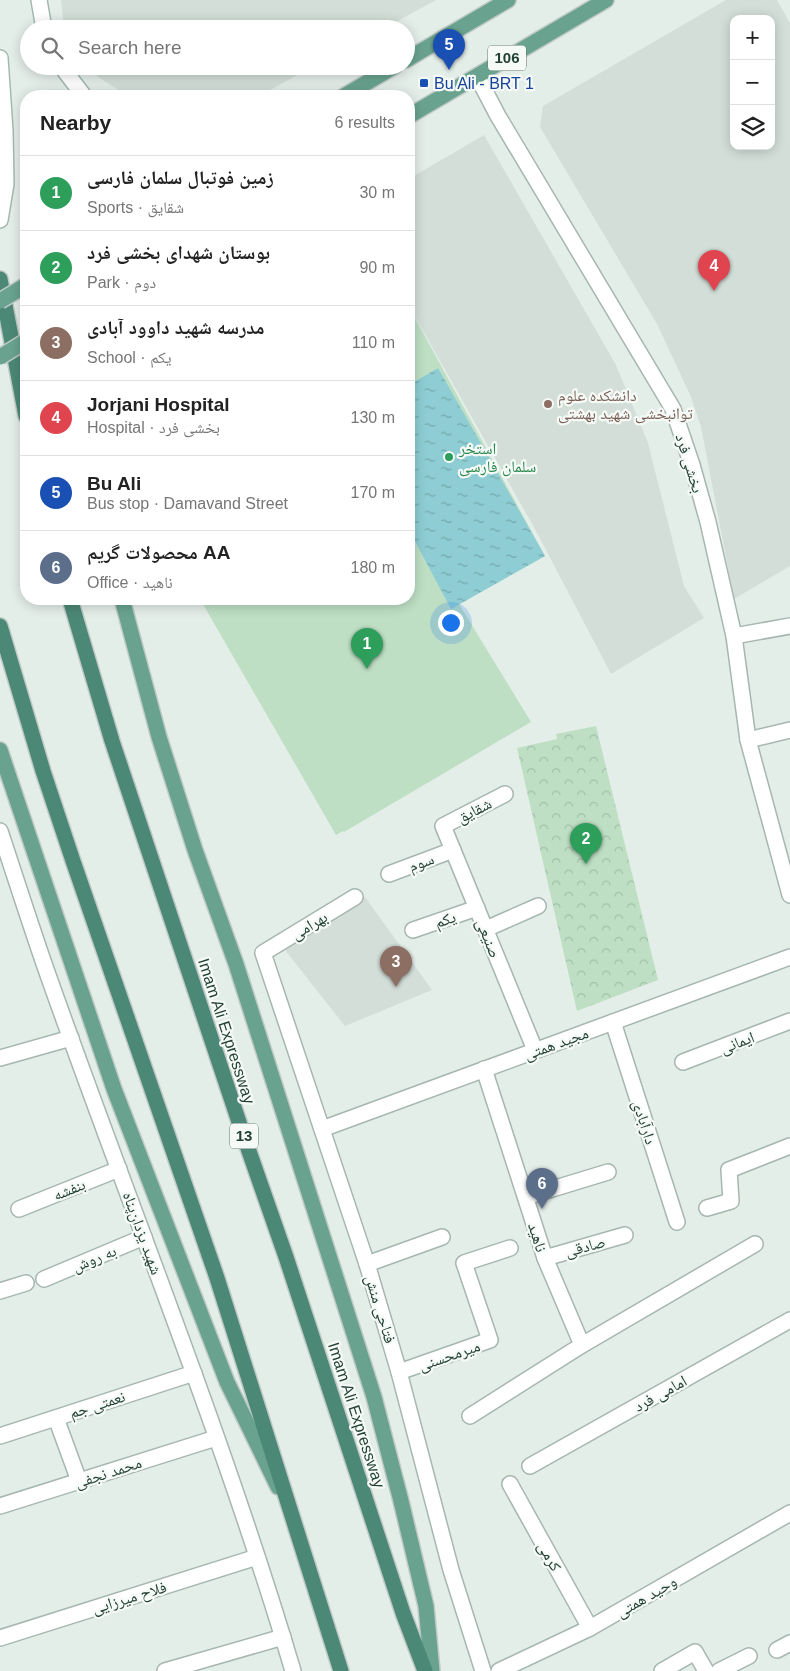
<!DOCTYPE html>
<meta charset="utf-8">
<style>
:root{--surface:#fff;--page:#f2f2f2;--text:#222;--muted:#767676;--line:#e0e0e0;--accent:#b45309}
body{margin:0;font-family:Arial,"Noto Naskh Arabic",sans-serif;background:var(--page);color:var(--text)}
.controls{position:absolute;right:15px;top:15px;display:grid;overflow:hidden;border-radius:10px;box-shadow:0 2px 12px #0003}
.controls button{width:45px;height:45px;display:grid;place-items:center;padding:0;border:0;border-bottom:1px solid var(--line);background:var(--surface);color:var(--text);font:25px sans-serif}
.you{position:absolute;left:450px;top:622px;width:18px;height:18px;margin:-12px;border:4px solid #fff;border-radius:50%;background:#1a73e8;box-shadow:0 0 0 8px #1a73e833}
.badge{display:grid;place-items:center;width:32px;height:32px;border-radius:50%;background:var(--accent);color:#fff;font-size:16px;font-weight:700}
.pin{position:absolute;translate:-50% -41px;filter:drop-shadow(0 1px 2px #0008)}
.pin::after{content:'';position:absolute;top:26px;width:18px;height:15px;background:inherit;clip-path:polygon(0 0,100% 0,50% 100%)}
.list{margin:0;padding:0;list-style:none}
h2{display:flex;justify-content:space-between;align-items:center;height:65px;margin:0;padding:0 20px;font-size:21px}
h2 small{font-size:16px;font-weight:400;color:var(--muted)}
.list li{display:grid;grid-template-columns:32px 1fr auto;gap:15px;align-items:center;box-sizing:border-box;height:75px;padding:0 20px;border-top:1px solid var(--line)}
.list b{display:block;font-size:19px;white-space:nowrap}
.list p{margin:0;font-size:16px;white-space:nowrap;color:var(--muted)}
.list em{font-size:16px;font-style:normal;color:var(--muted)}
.icon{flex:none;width:28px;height:28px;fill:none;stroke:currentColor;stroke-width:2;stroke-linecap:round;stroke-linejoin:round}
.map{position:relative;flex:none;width:790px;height:1671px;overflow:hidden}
.search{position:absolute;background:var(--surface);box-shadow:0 2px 12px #0003;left:20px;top:20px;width:395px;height:55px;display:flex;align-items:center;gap:12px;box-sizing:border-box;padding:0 18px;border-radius:28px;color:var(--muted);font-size:19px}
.panel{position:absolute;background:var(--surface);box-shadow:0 2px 12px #0003;left:20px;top:90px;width:395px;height:515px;border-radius:20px}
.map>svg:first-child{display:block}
.built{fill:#d3ded8;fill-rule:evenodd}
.forest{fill:url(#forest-crowns)}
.garden{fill:#bedfc4}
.water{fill:url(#water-ripples)}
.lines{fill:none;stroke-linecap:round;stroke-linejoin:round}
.minor-casing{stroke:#a6b6b0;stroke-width:18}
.secondary-casing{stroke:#a3bab0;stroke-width:18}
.primary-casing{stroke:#c1cac7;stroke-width:18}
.trunk-casing{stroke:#c1cac7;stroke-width:18}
.minor{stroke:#fff;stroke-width:15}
.secondary{stroke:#fff;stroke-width:15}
.primary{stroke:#69a390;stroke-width:15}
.trunk{stroke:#4c8876;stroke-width:15}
.primary-bridge-casing{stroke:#c1cac7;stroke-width:18;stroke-linecap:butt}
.primary-bridge{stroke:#69a390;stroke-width:15}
.transit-dot{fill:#1a4fb4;stroke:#f5faf7;stroke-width:2}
.education-dot{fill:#8d6e63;stroke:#f5faf7;stroke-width:2}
.leisure-dot{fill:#2e9e5b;stroke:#f5faf7;stroke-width:2}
.labels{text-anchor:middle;stroke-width:4.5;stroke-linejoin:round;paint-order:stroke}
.shield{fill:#f5faf7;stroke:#627870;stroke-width:1}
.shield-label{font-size:15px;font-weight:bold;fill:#234036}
.transit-label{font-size:16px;fill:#164399;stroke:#f5faf7;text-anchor:start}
.education-label{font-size:16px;fill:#785e54;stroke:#f5faf7;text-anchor:start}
.leisure-label{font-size:16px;fill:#27864d;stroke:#f5faf7;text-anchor:start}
.street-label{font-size:16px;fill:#234036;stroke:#f5faf7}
</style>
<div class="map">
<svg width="790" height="1671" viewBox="0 0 790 1671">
<defs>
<pattern id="forest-crowns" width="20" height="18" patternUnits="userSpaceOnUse" patternTransform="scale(1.25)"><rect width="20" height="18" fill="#bedfc4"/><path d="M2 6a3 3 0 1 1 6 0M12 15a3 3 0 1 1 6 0" fill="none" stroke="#a3c0a9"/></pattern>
<pattern id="water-ripples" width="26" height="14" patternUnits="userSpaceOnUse" patternTransform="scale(1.25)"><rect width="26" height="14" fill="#8dcdd3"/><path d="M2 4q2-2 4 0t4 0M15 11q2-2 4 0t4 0" fill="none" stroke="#73a8ac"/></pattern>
</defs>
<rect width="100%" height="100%" fill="#e4eee9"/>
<g class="built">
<polygon points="61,0 436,0 383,29 64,29"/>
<path d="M726 0H777L790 23V566L734 599 701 427 691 397 657 324 540 127 543 106ZM734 19H771V146H734Z"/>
<polygon points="89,66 314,66 259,96 232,96 231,94 221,96 128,96 98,77"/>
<polygon points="484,135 616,365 648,443 684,586 704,618 611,674 535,529 409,306 409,179"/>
<polygon points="365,897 432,990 345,1026 285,950"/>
</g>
<polygon class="forest" points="596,726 658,980 577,1011 517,748 557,739 556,734"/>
<polygon class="garden" points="409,307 545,556 459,604 531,722 344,832 343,831 336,835 200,599 409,599"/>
<polygon class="water" points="438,368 545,556 451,609 409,530 409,385"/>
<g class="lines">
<g class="minor-casing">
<g id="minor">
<polyline points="477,76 498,116 673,409 692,465 708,522 734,636 748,740 790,895"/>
<polyline points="734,636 790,626"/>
<polyline points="748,740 790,730"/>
<polyline points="505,794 443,826 535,1050"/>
<path d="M0 831C16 879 31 927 48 975 130 1207 223 1435 293 1671"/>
<polyline points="389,874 453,850"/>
<polyline points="355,897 263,953 367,1264 399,1372 451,1570 483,1671"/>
<polyline points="486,929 538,906"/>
<polyline points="413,930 477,908"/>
<polyline points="613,1022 677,1222"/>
<polyline points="0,1058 71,1038"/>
<polyline points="683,1062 790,1021"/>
<polyline points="484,1069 545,1258 582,1345"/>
<polyline points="322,1129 790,957"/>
<polyline points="526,1197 608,1172"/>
<polyline points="707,1208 731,1201 729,1170 790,1146"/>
<polyline points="19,1209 119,1169"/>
<polyline points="545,1258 625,1235"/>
<polyline points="367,1264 442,1237"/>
<polyline points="44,1279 144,1237"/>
<polyline points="0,1291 26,1283"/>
<polyline points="399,1372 490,1340 464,1263 510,1248"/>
<polyline points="470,1416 582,1345 755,1244"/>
<polyline points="56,1418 79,1481"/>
<polyline points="0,1436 194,1373"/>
<polyline points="530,1466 790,1320"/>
<polyline points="510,1484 590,1628"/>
<polyline points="0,1506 216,1438"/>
<polyline points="0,1638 257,1557"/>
<polyline points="777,1650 790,1643"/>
<polyline points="165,1671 283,1637"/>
<polyline points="499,1671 590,1628 790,1513"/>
<polyline points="662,1671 695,1652 706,1671"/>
<polyline points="719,1671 749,1656"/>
</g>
</g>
<g class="secondary-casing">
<g id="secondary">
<polyline points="39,0 44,29"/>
<polyline points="0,58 5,130 6,184 0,220"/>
<polyline points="61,66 84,96"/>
</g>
</g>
<g class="primary-casing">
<g id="primary">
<polyline points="406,60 508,0"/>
<polyline points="344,96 395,66"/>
<polyline points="409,116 606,0"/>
<polyline points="122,599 159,737 195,850 236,964 374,1397 401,1501 426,1606 432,1671"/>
<polyline points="0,750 114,1089 227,1382 278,1487"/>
</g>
</g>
<g class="trunk-casing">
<g id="trunk">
<polyline points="0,279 26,416"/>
<polyline points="70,599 112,741 243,1134 286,1257 403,1613 425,1671"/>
<polyline points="0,626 43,771 73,861 217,1278 341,1671"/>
</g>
</g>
<use href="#minor" class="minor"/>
<use href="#secondary" class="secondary"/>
<use href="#primary" class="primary"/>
<use href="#trunk" class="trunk"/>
<g class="primary-bridge-casing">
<g id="primary-bridge">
<polyline points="0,301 26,285"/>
<polyline points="0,357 26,341"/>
</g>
</g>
<use href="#primary-bridge" class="primary-bridge"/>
</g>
<rect class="transit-dot" x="419" y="78" width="10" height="10" rx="2.5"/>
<circle class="education-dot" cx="548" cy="404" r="5"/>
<circle class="leisure-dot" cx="449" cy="457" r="5"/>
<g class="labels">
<g class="shield">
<rect x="488" y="45.5" width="38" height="25" rx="4"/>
<rect x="230" y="1123.5" width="28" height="25" rx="4"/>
</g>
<g class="shield-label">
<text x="507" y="63">106</text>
<text x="244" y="1141">13</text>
</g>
<g class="transit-label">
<text x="434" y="89">Bu Ali - BRT 1</text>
</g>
<g class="education-label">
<text x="558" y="401">دانشکده علوم<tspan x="558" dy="18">توانبخشی شهید بهشتی</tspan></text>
</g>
<g class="leisure-label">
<text x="459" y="454">استخر<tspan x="459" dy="18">سلمان فارسی</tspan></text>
</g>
<g class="street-label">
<text transform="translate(690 463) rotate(73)" y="6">بخشی فرد</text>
<text transform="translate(474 810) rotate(-27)" y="6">شقایق</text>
<text transform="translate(421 862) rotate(-20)" y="6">سوم</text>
<text transform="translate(445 919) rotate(-19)" y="6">یکم</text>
<text transform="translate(309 925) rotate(-31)" y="6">بهرامی</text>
<text transform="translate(489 938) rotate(68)" y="6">صنیعی</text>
<text transform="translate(227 1031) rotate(72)" y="6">Imam Ali Expressway</text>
<text transform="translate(737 1042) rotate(-21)" y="6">ایمانی</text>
<text transform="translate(556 1043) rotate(-20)" y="6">مجید همتی</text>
<text transform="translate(645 1122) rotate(72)" y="6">دارآبادی</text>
<text transform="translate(69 1189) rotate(-22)" y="6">بنفشه</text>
<text transform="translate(143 1233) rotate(70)" y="6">شهید یزدان‌پناه</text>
<text transform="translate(538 1237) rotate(72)" y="6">ناهید</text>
<text transform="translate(585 1246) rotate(-15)" y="6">صادقی</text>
<text transform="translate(94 1258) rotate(-22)" y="6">به روش</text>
<text transform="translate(381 1309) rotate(73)" y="6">فتاحی منش</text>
<text transform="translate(449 1355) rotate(-19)" y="6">میرمحسنی</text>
<text transform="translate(660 1393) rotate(-29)" y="6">امامی فرد</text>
<text transform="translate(97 1404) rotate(-18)" y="6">نعمتی جم</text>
<text transform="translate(357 1415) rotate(72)" y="6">Imam Ali Expressway</text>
<text transform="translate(108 1472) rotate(-18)" y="6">محمد نجفی</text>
<text transform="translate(550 1556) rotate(61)" y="6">کرمی</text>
<text transform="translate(646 1596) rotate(-30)" y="6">وحید همتی</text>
<text transform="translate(129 1597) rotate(-17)" y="6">فلاح میرزایی</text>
</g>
</g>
</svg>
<div class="controls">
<button>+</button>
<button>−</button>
<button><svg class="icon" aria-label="layers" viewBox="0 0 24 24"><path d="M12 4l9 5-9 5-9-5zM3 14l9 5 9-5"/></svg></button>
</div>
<div class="you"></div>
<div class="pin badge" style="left:367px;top:669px;background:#2e9e5b">1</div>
<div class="pin badge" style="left:586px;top:864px;background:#2e9e5b">2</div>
<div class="pin badge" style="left:396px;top:987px;background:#8d6e63">3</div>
<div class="pin badge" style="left:714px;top:291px;background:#e0444e">4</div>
<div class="pin badge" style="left:449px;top:70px;background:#1a4fb4">5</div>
<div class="pin badge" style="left:542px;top:1209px;background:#5c6f8a">6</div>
<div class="search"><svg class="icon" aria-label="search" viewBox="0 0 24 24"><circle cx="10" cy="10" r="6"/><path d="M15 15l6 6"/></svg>Search here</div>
<section class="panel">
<h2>Nearby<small>6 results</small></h2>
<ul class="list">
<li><span class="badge" style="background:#2e9e5b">1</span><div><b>زمین فوتبال سلمان فارسی</b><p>Sports · شقایق</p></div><em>30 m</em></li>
<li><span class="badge" style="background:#2e9e5b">2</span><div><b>بوستان شهدای بخشی فرد</b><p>Park · دوم</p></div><em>90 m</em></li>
<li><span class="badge" style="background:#8d6e63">3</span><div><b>مدرسه شهید داوود آبادی</b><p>School · یکم</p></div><em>110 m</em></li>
<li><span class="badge" style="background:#e0444e">4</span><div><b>Jorjani Hospital</b><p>Hospital · بخشی فرد</p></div><em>130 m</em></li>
<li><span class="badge" style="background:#1a4fb4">5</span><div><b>Bu Ali</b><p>Bus stop · Damavand Street</p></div><em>170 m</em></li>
<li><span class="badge" style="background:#5c6f8a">6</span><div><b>محصولات گریم AA</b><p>Office · ناهید</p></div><em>180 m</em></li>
</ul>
</section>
</div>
